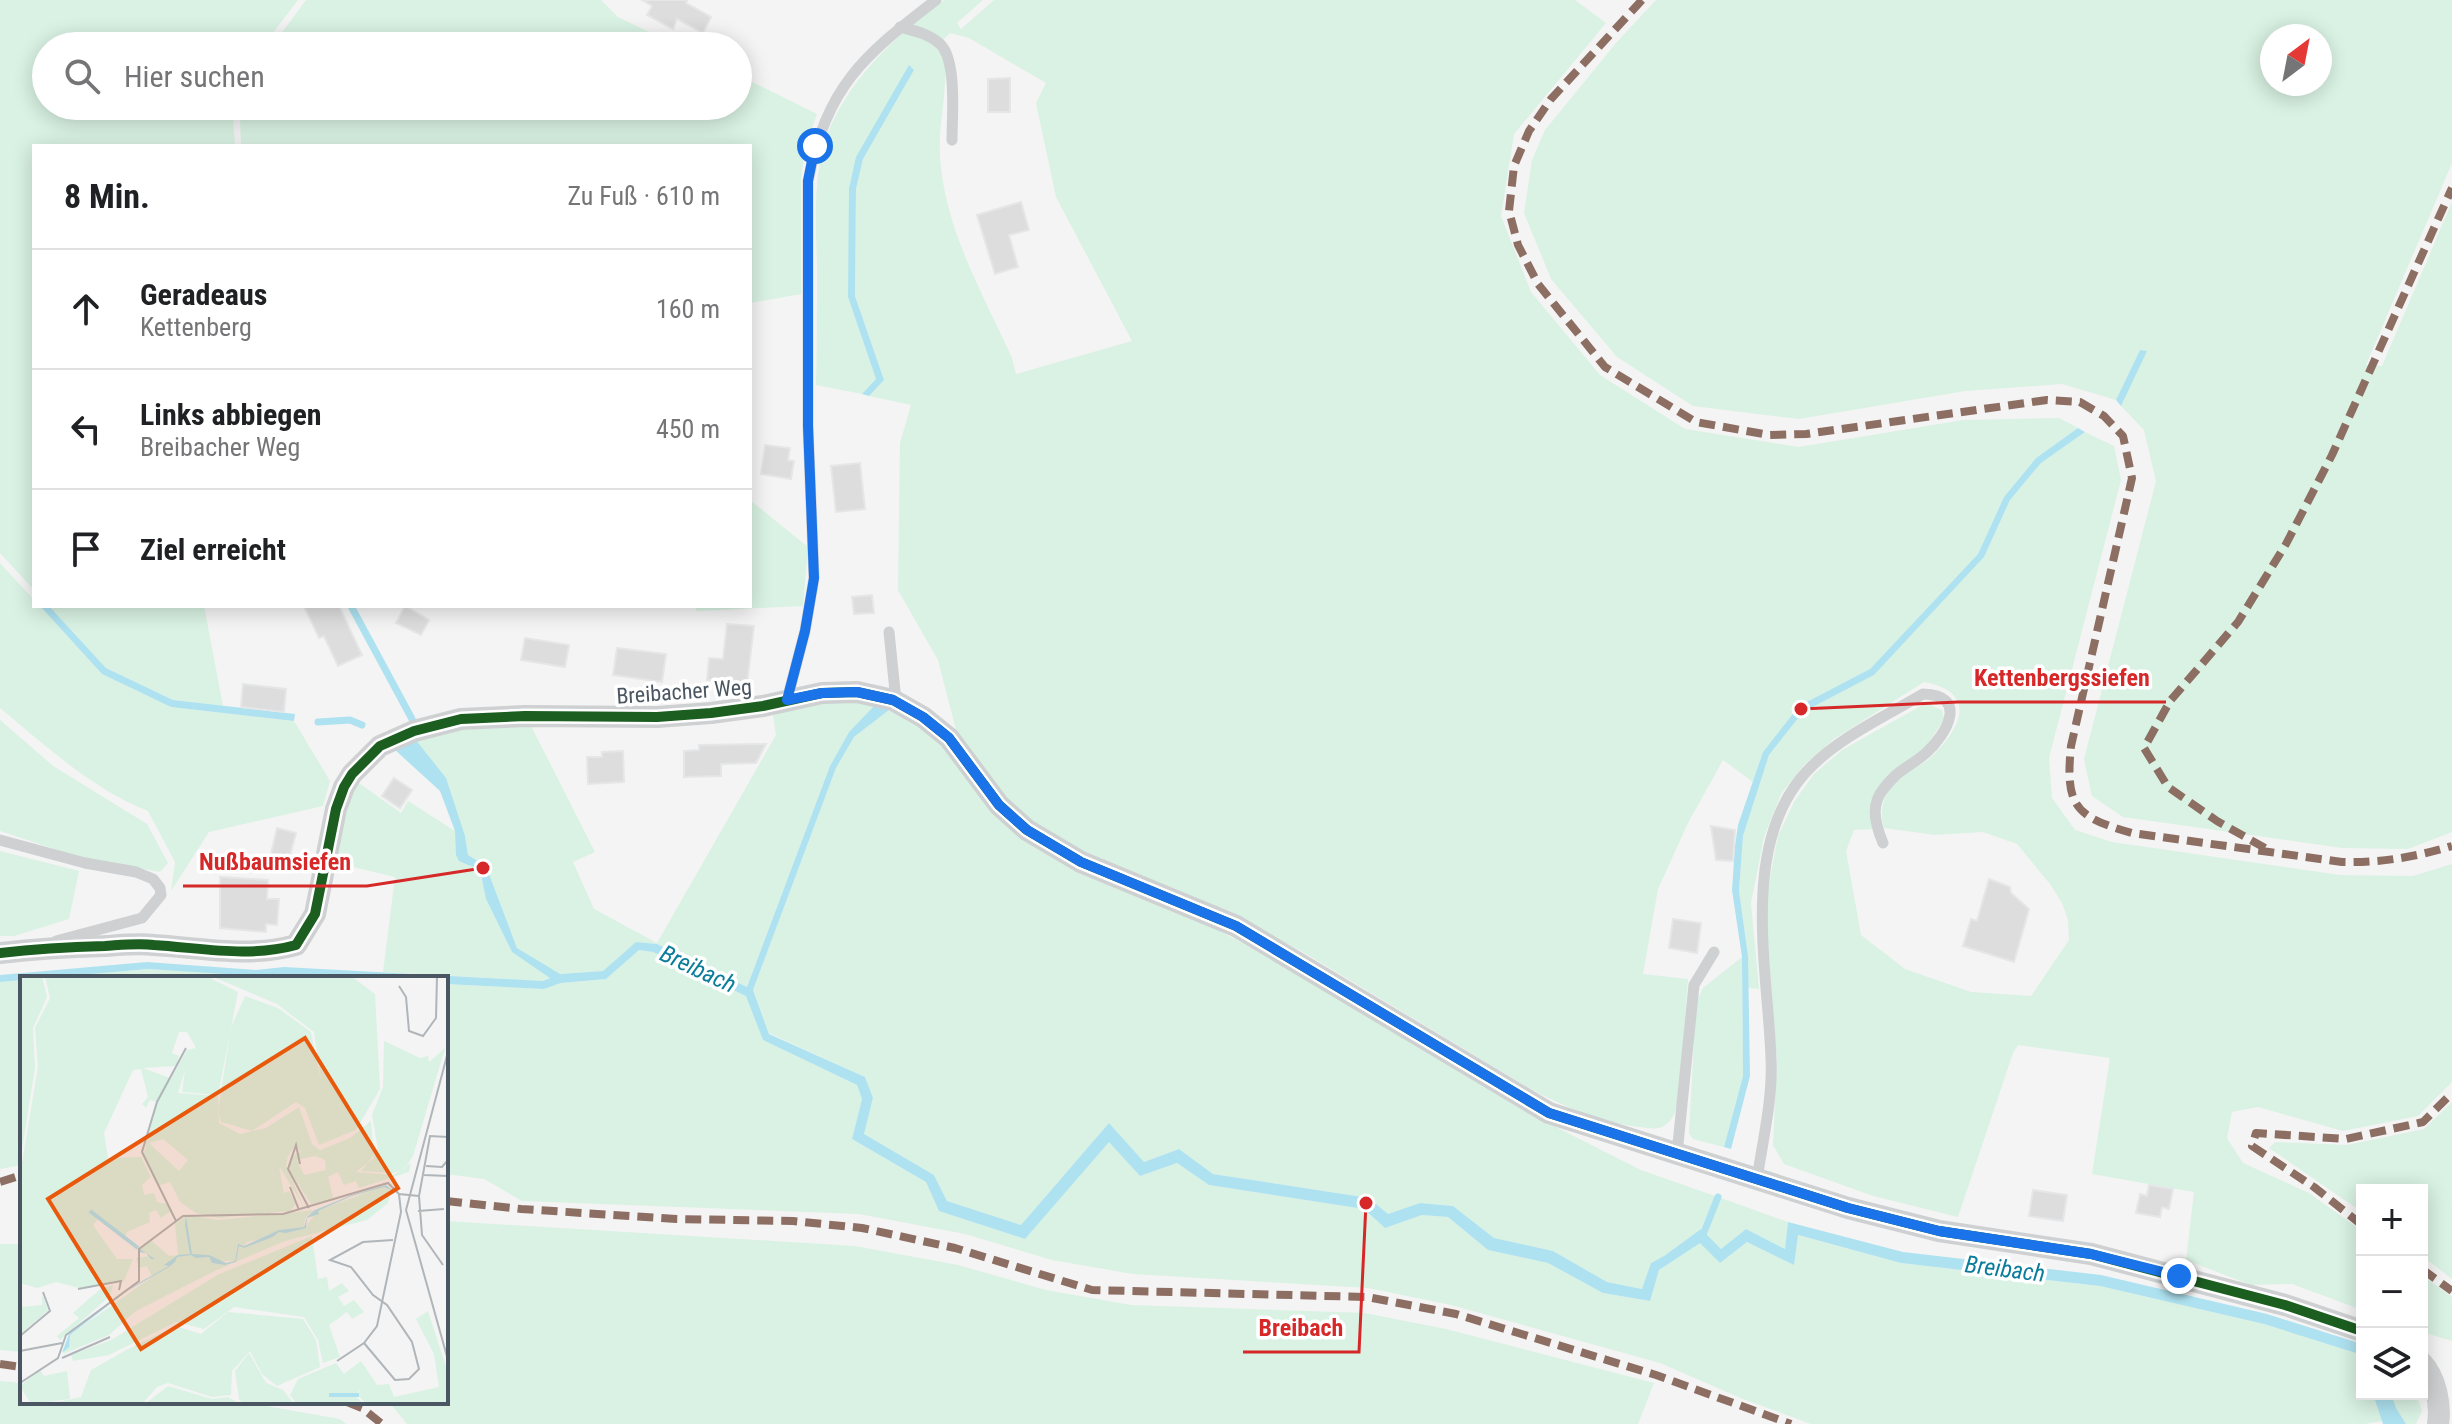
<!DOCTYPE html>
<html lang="de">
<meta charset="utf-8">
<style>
:root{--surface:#fff;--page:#f2f2f2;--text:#202124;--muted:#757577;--line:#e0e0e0}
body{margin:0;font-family:"Roboto Condensed",sans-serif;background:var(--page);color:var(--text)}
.controls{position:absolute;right:24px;bottom:24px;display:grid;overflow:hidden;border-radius:0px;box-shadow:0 4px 20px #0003}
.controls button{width:72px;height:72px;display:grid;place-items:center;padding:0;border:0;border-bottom:2px solid var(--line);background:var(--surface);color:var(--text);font:40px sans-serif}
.compass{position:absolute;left:2260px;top:24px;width:72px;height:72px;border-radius:50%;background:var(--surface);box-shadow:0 4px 20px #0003;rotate:32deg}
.stop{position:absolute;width:24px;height:24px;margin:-18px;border:6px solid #1a73e8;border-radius:50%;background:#fff}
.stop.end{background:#1a73e8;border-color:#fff;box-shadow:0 2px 8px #0008}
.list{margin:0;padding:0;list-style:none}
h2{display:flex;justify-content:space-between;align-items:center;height:104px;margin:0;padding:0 32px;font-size:34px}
h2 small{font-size:26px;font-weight:400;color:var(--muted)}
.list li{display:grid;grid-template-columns:52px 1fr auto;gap:24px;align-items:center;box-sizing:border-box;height:120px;padding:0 32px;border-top:2px solid var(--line)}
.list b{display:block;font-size:30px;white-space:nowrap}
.list p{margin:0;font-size:26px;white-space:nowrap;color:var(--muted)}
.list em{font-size:26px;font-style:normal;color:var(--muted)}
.icon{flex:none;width:44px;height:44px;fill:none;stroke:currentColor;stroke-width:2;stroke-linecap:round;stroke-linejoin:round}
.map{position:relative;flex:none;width:2452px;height:1424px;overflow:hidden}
.search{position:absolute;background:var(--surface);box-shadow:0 4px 20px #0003;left:32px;top:32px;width:720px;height:88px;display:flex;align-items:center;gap:20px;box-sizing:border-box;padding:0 28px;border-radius:44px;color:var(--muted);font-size:30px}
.panel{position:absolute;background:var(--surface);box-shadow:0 4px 20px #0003;left:32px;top:144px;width:720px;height:464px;border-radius:0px}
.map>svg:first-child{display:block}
.green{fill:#d9f2e3;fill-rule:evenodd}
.water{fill:#aee2f0}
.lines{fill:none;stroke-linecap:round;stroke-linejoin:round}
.stream{stroke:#aee2f0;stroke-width:7}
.building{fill:#ddddde;stroke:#e5e6e7;stroke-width:2}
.lane{stroke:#ced0d2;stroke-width:11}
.street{stroke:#ced0d2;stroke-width:22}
.quiet{stroke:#8d6e63;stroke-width:8;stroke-dasharray:16 8;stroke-linecap:butt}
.cycleway-casing{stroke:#fff;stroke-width:15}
.cycleway{stroke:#1b5e20;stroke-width:10}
.route{stroke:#1a73e8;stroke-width:10}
.labels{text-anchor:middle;stroke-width:7;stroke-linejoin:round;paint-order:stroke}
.street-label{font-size:22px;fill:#4a5661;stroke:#fff}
.water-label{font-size:24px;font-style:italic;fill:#0c7c9b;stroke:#fff}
.inset-river{fill:none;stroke:#aee2f0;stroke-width:4}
.inset-road{fill:none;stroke:#b0b5b9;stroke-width:2}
.view{fill:#e8590c;fill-opacity:0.15;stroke:#e8590c;stroke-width:4}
.inset-edge{fill:none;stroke:#4a5661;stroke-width:4}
.leader{fill:none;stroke:#d62828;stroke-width:3}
.callout-dot{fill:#d62828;stroke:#fff;stroke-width:3}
.callout-label{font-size:24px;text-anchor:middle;font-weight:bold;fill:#d62828;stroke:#fff;stroke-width:7;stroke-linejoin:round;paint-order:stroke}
</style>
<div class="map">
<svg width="2452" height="1424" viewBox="0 0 2452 1424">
<rect width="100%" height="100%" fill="#f4f4f4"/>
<g class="green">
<polygon points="0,0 298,0 263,46 46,46 46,106 236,106 233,117 235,146 34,146 34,590 0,553"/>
<polygon points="306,0 601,0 618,17 678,46 272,46"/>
<path d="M944 0H983L957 23 961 29 994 0H1575L1606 23 1514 134 1501 216 1531 292 1600 375 1685 429 1799 447 1963 420 2059 418 2078 428 2036 458 2004 497 1978 554 1870 669 1799 706 1763 752 1753 782 1723 760 1688 823 1658 889 1643 974 1688 979 1679 1099C1676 1109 1674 1120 1664 1126 1657 1130 1648 1128 1640 1127 1599 1122 1565 1107 1529 1088L1303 952 1240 919 1086 856 1029 821 1007 801 956 730 938 660 898 590 900 443 911 405 869 396 884 380 855 296 856 189 863 159 914 70 856 157 848 297 876 379 862 394 816 385C817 347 817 308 817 269 816 219 811 166 834 119 858 70 901 32 944 0ZM950 33 969 38 1046 83 1036 103 1056 197 1132 341 1016 374 1012 358C983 294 944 228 940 156 938 126 947 95 945 64L941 53 935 48Z"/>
<path d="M1656 0H2452V163L2366 365 2382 366 2452 202V832L2408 849 2342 848 2123 817 2092 796 2084 759 2156 481 2144 430 2121 406 2146 351 2140 350 2116 400 2062 384 1965 391 1799 419 1693 406 1617 357 1551 279 1524 213 1532 160 1545 130 1616 43ZM2272 36H2320V84H2272Z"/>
<polygon points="738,75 817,114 805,148 801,180 801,294 750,303 750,146 241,146 240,118 243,106 738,106"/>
<path d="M2085 432 2114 446 2121 480 2049 758 2052 798 2075 830 2112 842 2340 875 2413 876 2452 864V1082L2418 1116 2343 1131 2258 1107 2232 1112 2227 1138 2243 1163 2309 1193 2362 1231V1310L2292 1284 2251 1285 2186 1260 2194 1192 2092 1174 2110 1058 2018 1045 2013 1053 1958 1217 1873 1196 1784 1164 1773 1145 1777 1060 1765 904 1778 836 1794 802 1814 774 1842 750 1926 703 1942 710 1944 719 1925 748 1891 774 1871 802 1872 829 1854 830 1846 851 1861 935 1905 969 1971 992 2031 996 2069 940 2068 920 2062 903 2050 884 2017 844 1983 832 1935 835 1884 828C1879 810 1883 796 1895 782 1904 771 1921 767 1931 757 1962 728 1978 692 1924 682L1834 739 1804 765 1781 794 1764 837 1751 903 1759 989 1748 988V956L1739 891 1743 836 1769 755 1803 712 1874 675 1984 557 2010 500 2041 463Z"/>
<polygon points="750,500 808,547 803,606 696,611 696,606 750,606"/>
<path d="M0 563 34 600V606H40L102 674 171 707 294 721 330 781 323 806 209 832 171 891 175 862 148 811C92 789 46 746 0 708Z"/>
<polygon points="49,606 204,606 223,706 173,700 106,668"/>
<polygon points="840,701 875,705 849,732 830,766 747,987 657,944 636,942 603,971 559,974 517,948 486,866 468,855 465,836 415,739 461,730 531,726 595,852 573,862 594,909 657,943 776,735 773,715 806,706"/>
<polygon points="889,710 919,725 942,745 993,810 1282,964 1558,1128 1641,1170 1715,1196 1701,1229 1664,1256 1651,1263 1643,1289 1607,1282 1553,1251 1494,1238 1453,1206 1420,1203 1388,1214 1369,1198 1213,1174 1179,1149 1144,1162 1109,1123 1021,1225 947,1201 934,1175 864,1134 873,1098 865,1077 769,1033 753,990 836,768 854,737"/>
<polygon points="0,720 53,766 147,824 168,863 160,872 82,858 0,831"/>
<path d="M356 781 401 813 408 801 455 831C460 860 449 856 480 870L486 899 512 952 551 977 543 981 383 972 395 877 332 862Z"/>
<polygon points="0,851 79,871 69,919 14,936 0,936"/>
<polygon points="639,950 653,952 747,996 763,1040 857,1085 862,1099 852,1139 926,1182 939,1211 1025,1239 1109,1141 1140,1176 1177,1163 1209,1185 1364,1209 1385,1228 1422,1215 1448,1217 1488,1250 1548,1263 1603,1293 1649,1301 1659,1270 1700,1242 1720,1263 1747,1242 1794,1265 1797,1235 1901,1263 2100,1286 2264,1324 2362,1355 2362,1394 2373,1394 2382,1421 2365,1424 1811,1424 1743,1399 1660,1363 1451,1305 1368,1288 1133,1274 1052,1260 965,1234 859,1214 522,1201 484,1179 446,1174 446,984 544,989 561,983 606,979"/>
<polygon points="1742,957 1743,1076 1724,1147 1693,1139 1689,1133 1696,1003 1703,988"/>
<polygon points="148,969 325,978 37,978"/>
<polygon points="22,980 22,1165 0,1169 0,982"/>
<polygon points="2452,1102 2452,1279 2422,1256 2422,1190 2362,1190 2362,1212 2269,1148 2275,1142 2347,1145 2424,1129"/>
<polygon points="1721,1198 1788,1222 1785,1249 1746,1229 1721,1249 1706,1234"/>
<polygon points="446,1221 855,1246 958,1265 1046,1290 1131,1305 1365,1313 1446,1329 1654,1383 1638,1424 407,1424 389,1402 446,1402"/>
<polygon points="0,1244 22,1244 22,1352 0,1350"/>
<polygon points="2422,1275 2452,1297 2452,1341 2422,1332"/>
<polygon points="0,1381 22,1383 22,1402 223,1402 266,1406 340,1419 346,1424 0,1424"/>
<polygon points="2391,1394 2416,1394 2422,1411 2416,1424 2406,1424 2396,1408"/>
</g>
<g class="water">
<polygon points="909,65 914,70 863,159 856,189 855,296 884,380 869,396 862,394 876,379 848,297 849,189 856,157"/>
<polygon points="2140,350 2147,351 2121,406 2116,400"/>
<polygon points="2078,428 2085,432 2041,463 2010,500 1984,557 1874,675 1803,712 1769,755 1743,836 1739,891 1748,956 1750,1076 1731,1149 1724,1147 1743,1076 1742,957 1732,890 1735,846 1738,825 1763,752 1799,706 1870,669 1978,554 2004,497 2036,458"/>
<polygon points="40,606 49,606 106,668 173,700 295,714 294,721 171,707 102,674"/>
<polygon points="875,705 889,710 854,737 836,768 753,990 769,1034 865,1077 873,1098 864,1134 934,1175 947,1201 1021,1225 1109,1123 1144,1162 1179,1149 1213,1174 1369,1198 1388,1214 1420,1203 1453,1206 1494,1238 1553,1251 1607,1282 1642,1289 1651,1263 1664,1256 1701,1229 1721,1249 1746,1229 1785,1249 1788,1222 1903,1252 2101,1275 2267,1314 2362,1344 2362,1355 2264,1324 2100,1286 1901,1263 1798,1235 1794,1265 1747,1242 1720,1263 1700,1243 1659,1270 1650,1301 1603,1293 1548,1263 1488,1250 1448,1217 1422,1215 1385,1228 1364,1209 1209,1185 1177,1163 1140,1176 1109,1142 1025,1239 939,1211 926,1182 852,1139 862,1099 857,1085 763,1040 746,996 653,952 639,950 606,979 561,983 544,989 446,984 446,978 256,976 148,969 0,982 0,975 147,962 256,970 284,967 543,981 550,978 512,952 486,899 480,870 459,861 456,855 455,831 440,791 394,749 415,739 446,778 465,836 468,855 486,866 517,948 560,974 603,971 636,942 657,944 747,987 830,766 849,732"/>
<polygon points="2373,1394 2391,1394 2396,1408 2406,1424 2383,1424"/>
</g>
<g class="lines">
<g class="stream">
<polyline points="351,606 412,719"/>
<polyline points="318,722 350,720 362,725"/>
<polyline points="1702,1237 1718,1197"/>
</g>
</g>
<g class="building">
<polygon points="642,0 687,0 686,3 711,17 703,33 677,19 673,29 647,15 652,6"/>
<polygon points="1010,78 1010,112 988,112 988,79"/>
<polygon points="1021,202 1029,230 1009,235 1018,267 995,274 977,215"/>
<polygon points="765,445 790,448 788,460 794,461 791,479 761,474"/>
<polygon points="860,463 865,509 836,512 831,466"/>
<polygon points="872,595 874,613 854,614 852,597"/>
<polygon points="304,606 339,606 362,655 338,666 324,636 319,638"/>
<polygon points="405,606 429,620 421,635 396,623"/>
<polygon points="727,624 754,626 747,684 707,680 709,658 723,659"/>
<polygon points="525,638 569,645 565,667 521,660"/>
<polygon points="617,648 666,654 662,682 613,675"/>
<polygon points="243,684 286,689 284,712 241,707"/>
<polygon points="766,744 756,763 721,764 721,776 684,777 684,751 699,750 699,745"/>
<polygon points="623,751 624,782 588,784 587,757 602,757 602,752"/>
<polygon points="394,778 412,790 400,808 382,796"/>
<polygon points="1711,826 1735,830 1733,861 1716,860"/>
<polygon points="277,828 296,833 288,863 270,858"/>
<polygon points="220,877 268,880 267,899 279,899 277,925 266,924 266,932 220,928"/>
<polygon points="1989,879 2010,887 2011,893 2029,909 2014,962 1963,946 1971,919 1977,921"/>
<polygon points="1673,919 1701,923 1697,953 1669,948"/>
<polygon points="2149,1185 2173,1189 2169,1209 2162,1207 2160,1217 2136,1213 2140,1194 2147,1196"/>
<polygon points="2033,1190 2067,1195 2063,1221 2029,1216"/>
</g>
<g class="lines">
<g class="lane">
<path d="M900 27C915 31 930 34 941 45 957 62 952 117 952 140"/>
<polyline points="889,632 895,691 893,700"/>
<path d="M787 700 805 631 814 578 808 426V181C827 86 862 57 936 0"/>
<polyline points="0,840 85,863 136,872 153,879 160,888 161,895 142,918 56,941"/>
<polyline points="1677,1154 1694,985 1714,952"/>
<path d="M1757 1179C1763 1139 1773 1098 1771 1058 1768 969 1739 844 1807 771 1838 738 1884 717 1923 694 1969 695 1947 734 1926 753 1916 762 1905 767 1895 776 1890 781 1879 793 1877 801 1872 814 1878 831 1883 843"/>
</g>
<g class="street">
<path d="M0 953C35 949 70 947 105 946 121 945 138 943 154 945 202 948 249 958 296 945L315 914 336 809 344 787 352 774 380 746 414 731 461 719 525 716 657 717 711 713 763 706 822 693 857 692 893 700 923 717 949 738 999 805 1027 830 1081 862 1236 926 1549 1113 1848 1208 1939 1231 2091 1254 2285 1305 2362 1331"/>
<path d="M2422 1363C2436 1378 2441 1405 2438 1424"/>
</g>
<g class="quiet">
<path d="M1642 0 1551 99 1529 131 1514 166 1509 211 1518 245 1538 284 1605 367 1696 422 1769 435 1806 434 2047 400 2080 402 2104 416 2123 436 2132 478 2071 746C2065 806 2075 817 2132 833L2342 862C2381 863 2415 857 2452 846"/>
<polyline points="2265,848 2217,821 2168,787 2144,748 2170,701 2238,622 2286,544 2332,455 2452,188"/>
<polyline points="0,1182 22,1175"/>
<polyline points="446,1201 521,1209 676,1219 793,1221 862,1228 955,1248 1092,1290 1367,1297 1456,1314 1656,1375 1791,1424"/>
<polyline points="2362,1225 2314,1187 2252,1146 2256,1133 2346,1139 2423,1122 2452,1093"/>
<polyline points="2422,1269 2452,1291"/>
<polyline points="0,1364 22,1367"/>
<polyline points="347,1402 362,1408 382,1424"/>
</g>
<g class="cycleway-casing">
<path id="cycleway" d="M0 953C35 949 70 947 105 946 121 945 138 943 154 945 202 948 249 958 296 945L315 914 336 809 344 787 352 774 380 746 414 731 461 719 525 716 657 717 711 713 763 706 822 693 857 692 893 700 923 717 949 738 999 805 1027 830 1081 862 1236 926 1549 1113 1848 1208 1939 1231 2091 1254 2285 1305 2362 1331"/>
</g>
<use href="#cycleway" class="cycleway"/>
</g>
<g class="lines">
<polyline class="route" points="815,146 808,181 808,426 814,578 805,631 787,700 822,693 857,692 893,700 923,717 949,738 999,805 1027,830 1081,862 1236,926 1549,1113 1848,1208 1939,1231 2091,1254 2179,1276"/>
</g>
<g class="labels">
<g class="street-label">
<text transform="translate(684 691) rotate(-4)" y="8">Breibacher Weg</text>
</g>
<g class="water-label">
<text transform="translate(698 969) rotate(25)" y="8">Breibach</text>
<text transform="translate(2005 1269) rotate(7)" y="8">Breibach</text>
</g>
</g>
<g transform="translate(20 976)">
<rect width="428" height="428" fill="#f4f4f4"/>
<path d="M0 0H22L27 21 13 52 15 92 0 186ZM25 0H186L218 16 198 119 162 116 165 94 158 117 198 120 199 147 220 158 246 152 279 131 292 168 300 174 330 162 351 145 354 182 336 196 373 199 391 187 389 196 339 212 336 205 324 209 318 196 308 201 313 222 291 228 269 194 270 181 280 176 276 168 268 180 266 190 284 231 259 190 264 217 269 215 276 228 270 235 198 242 176 237 160 226 150 206 138 210 123 181 137 127 167 74 176 72 167 56H159L152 77 159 80 156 90 123 92 150 102 136 126 130 124 126 132 122 128 128 121 121 93 113 94 84 157 88 182 121 181 131 201 122 209 124 219 134 217 137 226 148 228 152 234 141 242 136 234 129 237 130 246 107 256 104 264 80 241 73 249 97 283H113L104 305 59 312 36 306 17 312 0 307V199L18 91 15 52 30 22ZM143 163 168 184 159 195 129 167ZM295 180 305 184 306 194 284 199 277 184ZM191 0H331L355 18 360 113 336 154 299 169 285 132 276 126 232 155 201 146 198 135 211 51 225 20 258 32 291 56 301 105 294 56 257 28ZM364 65 400 82 408 80 409 86 425 72 393 180 385 192 373 197 341 195 358 174 352 139 363 111ZM364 210 371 216 368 227 347 244 265 265 197 294 116 335 89 359 43 378 50 359 132 301 127 290 119 292 116 282 130 280 120 273 131 264 149 280 158 279 155 248 167 239 198 244 295 234 286 241 284 247V251L259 254 253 260 227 266 224 270 218 268 215 285H193L191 281H189L192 287 206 289 216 286 219 270 224 272 253 261 259 256 285 252 297 235ZM292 260 298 303 307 301 309 315 322 307 329 315 318 321 324 330 334 324 344 336 332 343 327 336 309 349 320 381 303 387 298 364 284 341 214 331 184 353 156 346 89 379 53 385 51 379 91 364 199 298ZM93 309 90 320 40 364 37 360 59 342 53 337 79 314ZM22 318 28 335 0 358V331L22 329ZM408 335 428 397V428H346L338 419 341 413 335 420 344 428H277L270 419 278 403 316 387 324 398 341 385 357 409 369 408 374 421 419 411 414 378 396 343ZM208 336 283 343 296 364 300 391 257 410 242 398 230 375 212 395 211 419 192 421 148 407 137 411 122 428H29L61 421 71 394 108 373 156 350 181 358ZM229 377 246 407 263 414 274 428H223L219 423 215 395ZM20 394 24 400 47 395 50 423 11 428 0 410ZM148 410 192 423 208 421 220 428H125Z" fill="#d9f2e3" fill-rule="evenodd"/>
<path d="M366 209 375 216 364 211 332 220 298 235 299 238 287 242 286 252 266 257 259 256 253 261 224 272 219 270 216 286 205 289 192 287 189 281 176 282 171 279 157 281 155 286 149 291 107 315 50 359 49 371 42 377 49 358 106 314 149 290 144 289 135 283H131L126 277 118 276 120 273 144 289 158 279 170 278 165 249 166 240 172 278 189 279 206 287 215 285 218 268 224 270 259 254 284 251 287 241 295 234 332 219Z" fill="#aee2f0"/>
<path class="inset-river" d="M70 235 118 272M309 419H339"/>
<path class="inset-road" d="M379 10 386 21 389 55 403 60 416 42 417 0M428 76 386 234 428 384M280 188 276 169 268 193 289 232M406 190 422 191 428 184M404 199 428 200M270 211 279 234M398 235 424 233M156 245 122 176 137 126 166 72M423 289 402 259 399 220 410 160 428 161M58 313 101 305 99 314M0 360 30 335 23 316M344 367 375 404 389 403 399 393 392 366 367 329 353 319 331 291 310 284 343 266 373 264M0 375 42 367M42 382 90 361M317 385 344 367 357 350 381 236 379 218M0 407 38 382 46 359 119 305V273L163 240 263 238 368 207 379 218 399 220"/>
<path class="view" d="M285 62 378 212 121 373 28 223Z"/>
<rect width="428" height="428" class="inset-edge"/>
</g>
<path class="leader" d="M1801 709L1958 702H2166M483 868L367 886H183M1366 1203L1359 1352H1243"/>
<g class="callout-dot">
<circle cx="1801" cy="709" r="8"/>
<circle cx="483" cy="868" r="8"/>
<circle cx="1366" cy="1203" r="8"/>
</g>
<g class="callout-label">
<text x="2062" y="686">Kettenbergssiefen</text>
<text x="275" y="870">Nußbaumsiefen</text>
<text x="1301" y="1336">Breibach</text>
</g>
</svg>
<div class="controls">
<button>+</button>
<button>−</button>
<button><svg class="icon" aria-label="layers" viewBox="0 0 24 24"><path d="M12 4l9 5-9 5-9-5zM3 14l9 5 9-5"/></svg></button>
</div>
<svg class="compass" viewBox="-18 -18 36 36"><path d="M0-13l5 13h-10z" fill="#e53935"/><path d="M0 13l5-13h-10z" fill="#757577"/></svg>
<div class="stop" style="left:815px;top:146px"></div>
<div class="stop end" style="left:2179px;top:1276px"></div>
<div class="search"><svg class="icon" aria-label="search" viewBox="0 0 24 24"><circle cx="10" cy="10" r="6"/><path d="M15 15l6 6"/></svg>Hier suchen</div>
<section class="panel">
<h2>8 Min.<small>Zu Fuß · 610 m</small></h2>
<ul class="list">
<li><svg class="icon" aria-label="ahead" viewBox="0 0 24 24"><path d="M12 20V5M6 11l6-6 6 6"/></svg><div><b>Geradeaus</b><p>Kettenberg</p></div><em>160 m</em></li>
<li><svg class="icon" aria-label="left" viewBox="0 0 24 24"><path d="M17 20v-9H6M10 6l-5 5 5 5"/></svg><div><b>Links abbiegen</b><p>Breibacher Weg</p></div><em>450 m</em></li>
<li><svg class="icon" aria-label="arrive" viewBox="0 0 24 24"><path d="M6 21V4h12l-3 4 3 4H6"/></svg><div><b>Ziel erreicht</b></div></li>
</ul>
</section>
</div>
